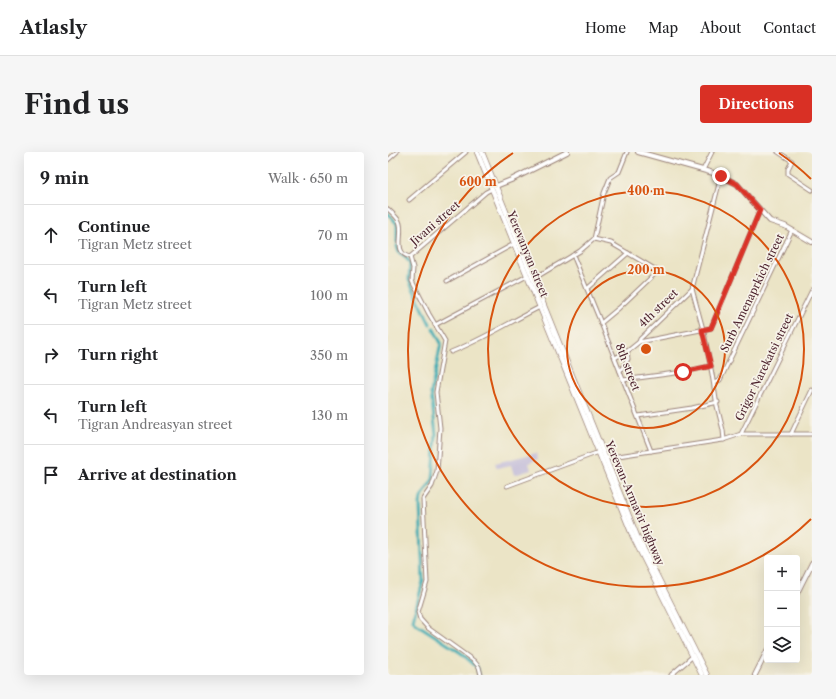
<!DOCTYPE html>
<meta charset="utf-8">
<style>
:root{--surface:#fff;--page:#f6f6f6;--text:#202124;--muted:#757577;--line:#e0e0e0;--accent:#d93025}
body{margin:0;font-family:"Libre Caslon Text",serif;background:var(--page);color:var(--text)}
.controls{position:absolute;right:12px;bottom:12px;display:grid;overflow:hidden;border-radius:4px;box-shadow:0 4px 16px #0002}
.controls button{width:36px;height:36px;display:grid;place-items:center;padding:0;border:0;border-bottom:1px solid var(--line);background:var(--surface);color:var(--text);font:20px sans-serif}
.stop{position:absolute;width:12px;height:12px;margin:-9px;border:3px solid #d93025;border-radius:50%;background:#fff}
.stop.end{background:#d93025;border-color:#fff;box-shadow:0 1px 4px #0008}
.list{margin:0;padding:0;list-style:none}
h2{display:flex;justify-content:space-between;align-items:center;height:52px;margin:0;padding:0 16px;font-size:17px}
h2 small{font-size:13px;font-weight:400;color:var(--muted)}
.list li{display:grid;grid-template-columns:26px 1fr auto;gap:12px;align-items:center;box-sizing:border-box;height:60px;padding:0 16px;border-top:1px solid var(--line)}
.list b{display:block;font-size:15px;white-space:nowrap}
.list p{margin:0;font-size:13px;white-space:nowrap;color:var(--muted)}
.list em{font-size:13px;font-style:normal;color:var(--muted)}
.icon{flex:none;width:22px;height:22px;fill:none;stroke:currentColor;stroke-width:2;stroke-linecap:round;stroke-linejoin:round}
.map{position:relative;flex:none;width:424px;height:523px;overflow:hidden;border-radius:4px}
header{display:flex;align-items:center;gap:24px;box-sizing:border-box;height:56px;padding:0 20px;background:var(--surface);border-bottom:1px solid var(--line)}
header strong{font-size:19px}
nav{display:flex;gap:22px;margin-inline-start:auto;font-size:14px}
.intro{display:flex;align-items:center;justify-content:space-between;box-sizing:border-box;height:96px;padding:0 24px}
h1{margin:0;font-size:28px}
.button{padding:10px 18px;border-radius:4px;background:var(--accent);color:#fff;font-size:14px;font-weight:700}
main{display:flex;gap:24px;padding:0 24px}
aside{flex:1;background:var(--surface);border-radius:4px;box-shadow:0 4px 16px #0002}
.map>svg:first-child{display:block}
.industrial{fill:#c6c0d9}
.lines{fill:none;stroke-linecap:round;stroke-linejoin:round}
.canal{stroke:#39abb3;stroke-width:3}
.minor-casing{stroke:#9a8278;stroke-width:5}
.major-casing{stroke:#9a8278;stroke-width:6}
.highway-casing{stroke:#9a8278;stroke-width:6}
.minor{stroke:#fff;stroke-width:3}
.major{stroke:#fff;stroke-width:4}
.highway{stroke:#fff;stroke-width:4.5}
.route{stroke:#d93025;stroke-width:5}
.ring{fill:none;stroke:#d8530f;stroke-width:2}
.labels{text-anchor:middle;stroke-width:3.5;stroke-linejoin:round;paint-order:stroke}
.street-label{font-size:11px;fill:#4a1f2b;stroke:#f7f3e8}
.centre{fill:#d8530f;stroke:#f7f3e8;stroke-width:2}
.ring-label{font-size:12px;text-anchor:middle;font-weight:bold;fill:#d8530f;stroke:#f7f3e8;stroke-width:3.5;stroke-linejoin:round;paint-order:stroke}
</style>
<header>
<strong>Atlasly</strong>
<nav><a>Home</a><a>Map</a><a>About</a><a>Contact</a></nav>
</header>
<div class="intro"><h1>Find us</h1><a class="button">Directions</a></div>
<main>
<aside>
<h2>9 min<small>Walk · 650 m</small></h2>
<ul class="list">
<li><svg class="icon" aria-label="ahead" viewBox="0 0 24 24"><path d="M12 20V5M6 11l6-6 6 6"/></svg><div><b>Continue</b><p>Tigran Metz street</p></div><em>70 m</em></li>
<li><svg class="icon" aria-label="left" viewBox="0 0 24 24"><path d="M17 20v-9H6M10 6l-5 5 5 5"/></svg><div><b>Turn left</b><p>Tigran Metz street</p></div><em>100 m</em></li>
<li><svg class="icon" aria-label="right" viewBox="0 0 24 24"><path d="M7 20v-9h11M14 6l5 5-5 5"/></svg><div><b>Turn right</b></div><em>350 m</em></li>
<li><svg class="icon" aria-label="left" viewBox="0 0 24 24"><path d="M17 20v-9H6M10 6l-5 5 5 5"/></svg><div><b>Turn left</b><p>Tigran Andreasyan street</p></div><em>130 m</em></li>
<li><svg class="icon" aria-label="arrive" viewBox="0 0 24 24"><path d="M6 21V4h12l-3 4 3 4H6"/></svg><div><b>Arrive at destination</b></div></li>
</ul>
</aside>
<div class="map">
<svg width="424" height="523" viewBox="0 0 424 523">
<rect width="100%" height="100%" fill="#f7f3e8"/>
<filter id="ink" filterUnits="userSpaceOnUse"><feTurbulence type="fractalNoise" baseFrequency=".025" numOctaves="2"/><feDisplacementMap in="SourceGraphic" scale="8" xChannelSelector="R" yChannelSelector="G"/><feConvolveMatrix kernelMatrix="1 2 1 2 8 2 1 2 1" color-interpolation-filters="sRGB"/></filter>
<filter id="wash" filterUnits="userSpaceOnUse"><feTurbulence type="fractalNoise" baseFrequency=".012" numOctaves="4" result="noise"/><feDisplacementMap in="SourceGraphic" scale="16" xChannelSelector="R" yChannelSelector="G"/><feGaussianBlur stdDeviation="0.9" result="paint"/><feColorMatrix in="noise" values="0 0 0 0 0 0 0 0 0 0 0 0 0 0 0 0 0 1.4 0 .05"/><feComposite in="paint" operator="in"/></filter>
<g filter="url(#wash)">
<rect width="100%" height="100%" fill="#ebe4c6"/>
<polygon class="industrial" points="148,301 150,307 141,311 143,318 126,323 123,313 109,316 107,311"/>
<g class="lines">
<g class="canal">
<polyline points="0,61 9,72 9,90"/>
<polyline points="9,94 11,101 19,107 22,112 21,128 42,172"/>
<polyline points="45,176 53,191 43,241 48,283 45,327 33,346 32,352 35,429 25,468 27,471 73,501 89,515 91,523"/>
</g>
</g>
</g>
<g filter="url(#ink)">
<g class="lines">
<g class="minor-casing">
<g id="minor">
<polyline points="390,0 404,9 400,17 400,22 424,38"/>
<polyline points="0,8 9,0"/>
<polyline points="315,18 324,0"/>
<polyline points="333,24 304,137 316,181 324,222 329,254 335,278 336,288"/>
<polyline points="21,48 78,0"/>
<path d="M0 57C4 61 9 65 11 69 17 80 4 101 22 105"/>
<polyline points="206,87 223,91 270,119 231,156 213,171"/>
<polyline points="185,103 213,171 263,299"/>
<polyline points="22,105 25,116 24,129 41,162 57,189 48,240 52,276 49,319 44,334 35,347 39,430 30,460 32,467 40,476 86,509 91,515 93,523"/>
<polyline points="22,105 98,40 104,37"/>
<polyline points="145,126 150,124 192,99 206,87 216,41 222,26 231,20 239,0"/>
<polyline points="59,129 126,92"/>
<polyline points="199,137 240,101"/>
<polyline points="47,173 139,124"/>
<polyline points="251,190 252,187 304,137"/>
<path d="M63 200C94 188 122 170 152 155"/>
<polyline points="227,206 241,198 251,190 323,176 372,58"/>
<polyline points="232,219 240,207 239,200 241,198"/>
<polyline points="235,228 295,220 323,214"/>
<polyline points="326,231 332,228 404,78"/>
<polyline points="424,238 403,282 424,282"/>
<polyline points="250,264 304,256 330,250"/>
<polyline points="353,282 403,282"/>
<polyline points="217,306 335,288 353,282 424,138"/>
<polyline points="119,334 211,300"/>
<polyline points="283,523 305,504"/>
</g>
</g>
<g class="major-casing">
<g id="major">
<polyline points="250,0 329,22 349,32 382,69 397,74 424,90"/>
<polyline points="108,34 123,28 179,0"/>
<polyline points="409,441 424,411"/>
<polyline points="367,523 379,499"/>
</g>
</g>
<g class="highway-casing">
<g id="highway">
<polyline points="89,0 245,385 314,523"/>
<polyline points="94,0 249,384 319,523"/>
</g>
</g>
<use href="#minor" class="minor"/>
<use href="#major" class="major"/>
<use href="#highway" class="highway"/>
</g>
</g>
<g class="lines" filter="url(#ink)">
<polyline class="route" points="295,220 323,214 314,178 323,176 372,58 349,32 333,24"/>
</g>
<g class="ring">
<circle cx="258" cy="197" r="79"/>
<circle cx="258" cy="197" r="158"/>
<path d="M423 367A237 237 0 1 1 125 1M391 1A237 237 0 0 1 423 27"/>
</g>
<g class="labels">
<g class="street-label">
<text transform="translate(47 71) rotate(-41)" y="4">Jivani street</text>
<text transform="translate(140 102) rotate(68)" y="4">Yerevanyan street</text>
<text transform="translate(364 141) rotate(-64)" y="4">Surb Amenaprkich street</text>
<text transform="translate(270 156) rotate(-44)" y="4">4th street</text>
<text transform="translate(240 215) rotate(69)" y="4">8th street</text>
<text transform="translate(376 215) rotate(-64)" y="4">Grigor Narekatsi street</text>
<text transform="translate(247 351) rotate(67)" y="4">Yerevan-Armavir highway</text>
</g>
</g>
<circle cx="258" cy="197" r="6" class="centre"/>
<g class="ring-label">
<text x="90" y="34">600 m</text>
<text x="258" y="43">400 m</text>
<text x="258" y="122">200 m</text>
</g>
</svg>
<div class="controls">
<button>+</button>
<button>−</button>
<button><svg class="icon" aria-label="layers" viewBox="0 0 24 24"><path d="M12 4l9 5-9 5-9-5zM3 14l9 5 9-5"/></svg></button>
</div>
<div class="stop" style="left:295px;top:220px"></div>
<div class="stop end" style="left:333px;top:24px"></div>
</div>
</main>
